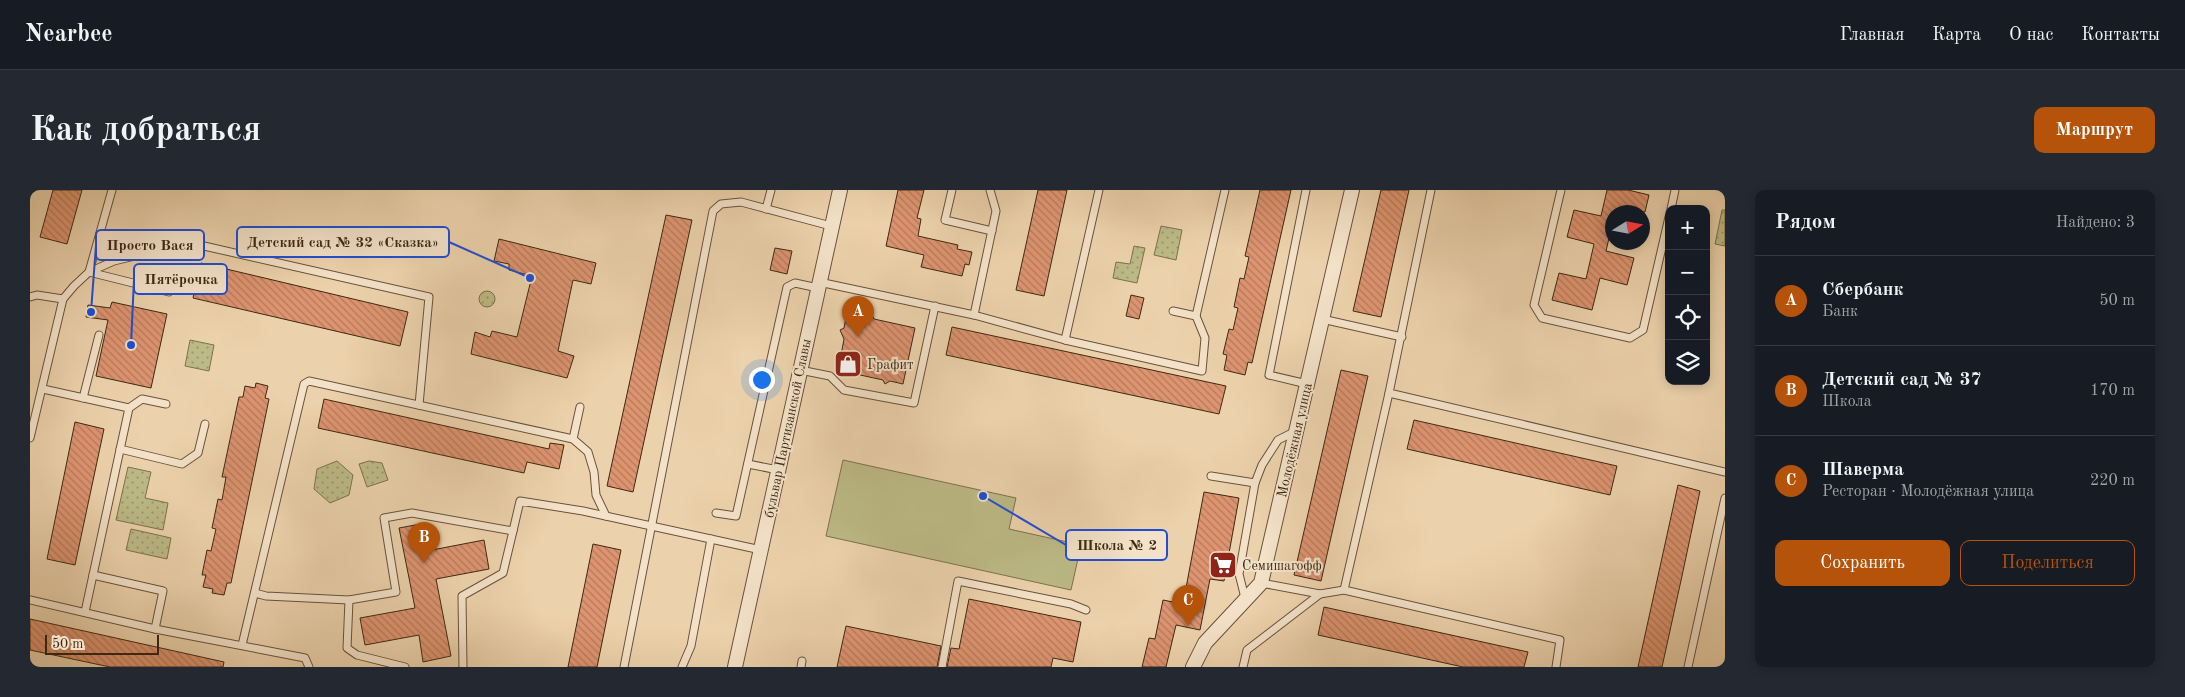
<!DOCTYPE html>
<html lang="ru">
<meta charset="utf-8">
<style>
:root{--surface:#171b24;--page:#242831;--text:#f1f3f6;--muted:#9ea1a6;--line:#363941;--accent:#b45309}
body{margin:0;font-family:"Old Standard TT",serif;background:var(--page);color:var(--text)}
.controls{position:absolute;right:15px;top:15px;display:grid;overflow:hidden;border-radius:10px;box-shadow:0 2px 12px #0003}
.controls button{width:45px;height:45px;display:grid;place-items:center;padding:0;border:0;border-bottom:1px solid var(--line);background:var(--surface);color:var(--text);font:25px sans-serif}
.compass{position:absolute;left:1575px;top:15px;width:45px;height:45px;border-radius:50%;background:var(--surface);box-shadow:0 2px 12px #0003;rotate:79deg}
.scale{position:absolute;left:15px;bottom:12px;width:114px;box-sizing:border-box;padding-left:5px;border:2px solid #3e2814;border-top:0;font-size:14px;line-height:18px;white-space:nowrap;color:#3e2814;-webkit-text-stroke:4px #f3e2c9;paint-order:stroke}
.you{position:absolute;left:731px;top:189px;width:18px;height:18px;margin:-12px;border:4px solid #fff;border-radius:50%;background:#1a73e8;box-shadow:0 0 0 8px #1a73e833}
.badge{display:grid;place-items:center;width:32px;height:32px;border-radius:50%;background:var(--accent);color:#fff;font-size:16px;font-weight:700}
.pin{position:absolute;translate:-50% -41px;filter:drop-shadow(0 1px 2px #0008)}
.pin::after{content:'';position:absolute;top:26px;width:18px;height:15px;background:inherit;clip-path:polygon(0 0,100% 0,50% 100%)}
.list{margin:0;padding:0;list-style:none}
h2{display:flex;justify-content:space-between;align-items:center;height:65px;margin:0;padding:0 20px;font-size:21px}
h2 small{font-size:16px;font-weight:400;color:var(--muted)}
.list li{display:grid;grid-template-columns:32px 1fr auto;gap:15px;align-items:center;box-sizing:border-box;height:90px;padding:0 20px;border-top:1px solid var(--line)}
.list b{display:block;font-size:19px;white-space:nowrap}
.list p{margin:0;font-size:16px;white-space:nowrap;color:var(--muted)}
.list em{font-size:16px;font-style:normal;color:var(--muted)}
.actions{display:flex;gap:10px;padding:15px 20px}
.actions a{flex:1;padding:11px 0;border:1px solid var(--accent);border-radius:10px;text-align:center;font-size:18px;color:var(--accent)}
.actions .main{background:var(--accent);color:#fff}
.icon{flex:none;width:28px;height:28px;fill:none;stroke:currentColor;stroke-width:2;stroke-linecap:round;stroke-linejoin:round}
.map{position:relative;flex:none;width:1695px;height:477px;overflow:hidden;border-radius:10px}
header{display:flex;align-items:center;gap:30px;box-sizing:border-box;height:70px;padding:0 25px;background:var(--surface);border-bottom:1px solid var(--line)}
header strong{font-size:24px}
nav{display:flex;gap:28px;margin-inline-start:auto;font-size:18px}
.intro{display:flex;align-items:center;justify-content:space-between;box-sizing:border-box;height:120px;padding:0 30px}
h1{margin:0;font-size:35px}
.button{padding:12px 22px;border-radius:10px;background:var(--accent);color:#fff;font-size:18px;font-weight:700}
main{display:flex;gap:30px;padding:0 30px}
aside{flex:1;background:var(--surface);border-radius:10px;box-shadow:0 2px 12px #0003}
.map>svg:first-child{display:block}
.grass{fill:url(#grass-dots);stroke:#7d714d}
.pitch{fill:#bcba86;stroke:#7d714d}
.building{fill:url(#building-back-hatch);stroke:#3e2814}
.lines{fill:none;stroke-linecap:round;stroke-linejoin:round}
.lane-casing{stroke:#6a523a;stroke-width:9}
.street-casing{stroke:#6a523a;stroke-width:16}
.lane{stroke:#f3e2c9;stroke-width:7}
.street{stroke:#f3e2c9;stroke-width:14}
.labels{text-anchor:middle;stroke-width:4;stroke-linejoin:round;paint-order:stroke}
.poi-label{font-size:14px;fill:#3e2814;stroke:#f3e2c9;text-anchor:start}
.street-label{font-size:14px;fill:#3e2814;stroke:#f3e2c9}
.leader{fill:none;stroke:#1d4ed8;stroke-width:2}
.callout-dot{fill:#1d4ed8;stroke:#f3e2c9;stroke-width:2}
.callout{fill:#f3e2c9;stroke:#1d4ed8;stroke-width:2}
.callout-label{font-size:15px;text-anchor:middle;font-weight:bold;fill:#3e2814}
</style>
<header>
<strong>Nearbee</strong>
<nav><a>Главная</a><a>Карта</a><a>О нас</a><a>Контакты</a></nav>
</header>
<div class="intro"><h1>Как добраться</h1><a class="button">Маршрут</a></div>
<main>
<div class="map">
<svg width="1695" height="477" viewBox="0 0 1695 477">
<defs>
<pattern id="grass-dots" width="8" height="8" patternUnits="userSpaceOnUse" patternTransform="scale(1.25)"><rect width="8" height="8" fill="#bcba86"/><path d="M2 2h.1M6 6h.1" fill="none" stroke="#9a976c" stroke-width="1.8" stroke-linecap="round"/></pattern>
<pattern id="building-back-hatch" width="6" height="6" patternUnits="userSpaceOnUse" patternTransform="scale(1.25)"><rect width="6" height="6" fill="#dd9470"/><path d="M-1 5l2 2M0 0l6 6M5-1l2 2" fill="none" stroke="#b5795b"/></pattern>
</defs>
<rect width="100%" height="100%" fill="#ecd2ac"/>
<filter id="stains"><feTurbulence type="fractalNoise" baseFrequency=".004" numOctaves="4"/><feColorMatrix values="0 0 0 0 .2 0 0 0 0 .09 0 0 0 0 .02 0 0 0 .5 -.17"/></filter>
<radialGradient id="worn" r=".72"><stop offset=".6" stop-color="#630" stop-opacity="0"/><stop offset="1" stop-color="#630" stop-opacity=".3"/></radialGradient>
<g class="grass">
<polygon points="1692,20 1695,20 1695,56 1685,54"/>
<polygon points="1131,36 1152,40 1146,70 1124,65"/>
<polygon points="1104,56 1115,58 1107,93 1083,88 1086,72 1100,74"/>
<circle cx="457" cy="109" r="8"/>
<polygon points="160,150 184,155 179,181 155,176"/>
<polygon points="307,271 323,285 319,305 300,313 284,299 287,279"/>
<polygon points="339,271 352,273 358,290 337,297 329,274"/>
<polygon points="98,277 121,282 115,308 138,313 133,340 86,330"/>
<polygon points="101,339 141,348 137,369 96,360"/>
</g>
<polygon class="pitch" points="813,270 986,308 979,339 1051,355 1041,400 796,346"/>
<g class="building">
<polygon points="23,0 52,0 37,54 10,47"/>
<polygon points="868,0 894,0 887,28 891,29 888,46 928,55 927,59 942,62 939,75 935,74 932,86 891,77 894,65 856,56"/>
<polygon points="1008,0 1037,0 1014,106 986,100"/>
<polygon points="1230,0 1261,0 1222,173 1218,172 1215,185 1194,180 1197,165 1193,164 1199,139 1203,140 1208,118 1204,117 1210,88 1214,89 1219,67 1215,66"/>
<polygon points="1351,0 1379,0 1351,127 1323,121"/>
<polygon points="1577,0 1598,0 1619,5 1615,22 1582,22 1582,35 1576,61 1604,68 1597,95 1570,88 1562,120 1522,110 1529,83 1556,89 1564,54 1537,47 1544,20 1571,26"/>
<polygon points="636,25 662,30 603,302 577,296"/>
<polygon points="469,49 566,73 561,94 543,90 528,161 544,166 537,188 441,164 445,142 460,147 462,141 487,147 502,86 479,80 479,74 464,71"/>
<polygon points="745,58 762,61 757,84 740,80"/>
<polygon points="171,73 378,122 370,156 163,108"/>
<polygon points="1101,105 1114,108 1109,129 1096,126"/>
<polygon points="819,111 824,124 829,122 830,125 834,124 836,127 842,125 844,129 885,138 873,194 860,191 855,194 853,190 812,181 809,176 814,149 810,140 814,138"/>
<polygon points="82,112 137,124 121,198 66,186 78,130 56,127 58,115 80,118"/>
<polygon points="922,137 1196,196 1189,224 916,165"/>
<polygon points="1311,180 1338,186 1291,391 1264,385"/>
<polygon points="226,193 238,196 235,208 239,209 201,393 197,393 194,405 182,403 183,399 173,397 176,385 172,385 177,360 181,361 186,339 182,338 188,309 192,310 196,287 192,287 209,207 213,207 215,196 225,198"/>
<polygon points="294,209 519,259 520,253 534,255 529,279 497,272 494,283 288,238"/>
<polygon points="1384,230 1587,276 1580,305 1377,259"/>
<polygon points="45,232 74,239 45,375 17,369"/>
<polygon points="1648,295 1670,301 1652,386 1632,477 1608,477"/>
<polygon points="1174,302 1209,308 1194,391 1180,389 1170,440 1146,435 1136,477 1112,477 1119,448 1125,449 1133,410 1153,414"/>
<polygon points="396,333 402,360 454,350 459,379 406,389 421,466 393,472 389,445 335,455 330,428 385,418 369,338"/>
<polygon points="563,354 591,360 567,477 538,477"/>
<polygon points="939,409 1051,432 1043,472 1023,468 1021,477 917,477 921,458 929,459"/>
<polygon points="1294,417 1498,462 1494,477 1433,477 1288,445"/>
<polygon points="0,429 194,472 193,477 80,477 0,460"/>
<polygon points="816,436 911,456 907,477 807,477"/>
</g>
<g class="lines">
<g class="lane-casing">
<g id="lane">
<polyline points="922,0 915,30 962,41"/>
<polyline points="1276,0 1239,185 1277,194"/>
<polyline points="1401,0 1359,203 1695,282"/>
<polyline points="1531,0 1504,115 1512,128 1600,148 1613,140 1639,27"/>
<polyline points="736,19 741,0"/>
<polyline points="1641,19 1645,0"/>
<polyline points="59,82 82,0"/>
<polyline points="59,82 139,102"/>
<polyline points="789,92 944,125 1035,150 1172,181 1175,148 1166,126 1195,0"/>
<polyline points="0,107 7,105 33,109"/>
<polyline points="1143,121 1166,126"/>
<polyline points="944,125 966,21 960,0"/>
<polyline points="1292,129 1372,147"/>
<polyline points="1035,150 1069,0"/>
<polyline points="770,180 800,186 814,200 884,213 905,116"/>
<polyline points="13,199 99,218 55,422"/>
<polyline points="53,208 69,145"/>
<polyline points="99,218 112,209 136,214"/>
<polyline points="0,248 33,109 44,96 59,82 84,71 142,57 159,54 174,56 399,107 389,215"/>
<polyline points="543,249 550,217"/>
<polyline points="90,259 152,274 168,263 175,234"/>
<polyline points="718,274 748,280"/>
<polyline points="1181,286 1225,293"/>
<polyline points="686,323 706,326 757,97 765,93 788,98"/>
<polyline points="63,385 133,401 125,439"/>
<polyline points="1231,393 1290,404 1314,400 1530,450 1526,477"/>
<polyline points="1314,400 1359,203"/>
<polyline points="225,403 236,406 319,410 366,402 354,328 382,323 483,341 490,311 553,321 731,360"/>
<polyline points="1215,408 1209,384 1225,293 1232,275 1248,250 1266,241"/>
<polyline points="0,410 125,439 275,468 279,477"/>
<polyline points="319,410 317,458 327,465 375,477"/>
<polyline points="212,455 274,194 279,191 543,249 558,262 564,282 566,305 576,326"/>
<polyline points="433,477 432,406 473,383 483,341"/>
<polyline points="594,477 683,21 691,14 711,12 801,36"/>
<polyline points="652,477 661,456 681,349"/>
<polyline points="771,477 772,471"/>
<polyline points="912,477 928,391 1041,414 1056,420"/>
<polyline points="1213,477 1217,460 1290,404"/>
<polyline points="1658,477 1695,308"/>
</g>
</g>
<g class="street-casing">
<g id="street">
<polyline points="705,477 810,0"/>
<polyline points="1163,477 1175,453 1231,393 1322,0"/>
</g>
</g>
<use href="#lane" class="lane"/>
<use href="#street" class="street"/>
</g>
<defs>
<g id="shop-square" transform="scale(1.4375)"><rect x="-9" y="-9" width="18" height="18" rx="4" fill="#8f2418" stroke="#f3e2c9"/><path d="M-5-2.5h2.3a2.7 3.5 0 0 1 5.4 0H5L5.5 6h-11ZM-1.5-2.5h3a1.5 2.3 0 0 0-3 0Z" fill="#fff"/></g>
<g id="supermarket-square" transform="scale(1.4375)"><rect x="-9" y="-9" width="18" height="18" rx="4" fill="#8f2418" stroke="#f3e2c9"/><path d="M-6-5.5h2.5l.6 2H6L4.5 2H-2.5L-4.4-4H-6ZM-1.5 3.2a1.3 1.3 0 1 0 .1 0ZM3 3.2a1.3 1.3 0 1 0 .1 0Z" fill="#fff"/></g>
</defs>
<g fill-rule="evenodd">
<use href="#shop-square" x="818" y="174"/>
<use href="#supermarket-square" x="1193" y="375"/>
</g>
<g class="labels">
<g class="poi-label">
<text x="837" y="179">Графит</text>
<text x="1212" y="380">Семишагофф</text>
</g>
<g class="street-label">
<text transform="translate(757 238) rotate(-78)" y="5">бульвар Партизанской Славы</text>
<text transform="translate(1264 250) rotate(-77)" y="5">Молодёжная улица</text>
</g>
</g>
<path class="leader" d="M500 88L419 52M61 122L66 55M101 155L104 89M953 306L1036 355"/>
<g class="callout-dot">
<circle cx="500" cy="88" r="5"/>
<circle cx="61" cy="122" r="5"/>
<circle cx="101" cy="155" r="5"/>
<circle cx="953" cy="306" r="5"/>
</g>
<g class="callout">
<rect x="207" y="37" width="212" height="30" rx="5"/>
<rect x="66" y="40" width="108" height="30" rx="5"/>
<rect x="104" y="74" width="93" height="30" rx="5"/>
<rect x="1036" y="340" width="101" height="30" rx="5"/>
</g>
<g class="callout-label">
<text x="313" y="57">Детский сад № 32 «Сказка»</text>
<text x="120" y="60">Просто Вася</text>
<text x="151" y="94">Пятёрочка</text>
<text x="1087" y="360">Школа № 2</text>
</g>
<rect width="100%" height="100%" filter="url(#stains)"/>
<rect width="100%" height="100%" fill="url(#worn)"/>
</svg>
<div class="controls">
<button>+</button>
<button>−</button>
<button><svg class="icon" aria-label="locate" viewBox="0 0 24 24"><circle cx="12" cy="12" r="6"/><path d="M12 2v4M12 18v4M2 12h4M18 12h4"/></svg></button>
<button><svg class="icon" aria-label="layers" viewBox="0 0 24 24"><path d="M12 4l9 5-9 5-9-5zM3 14l9 5 9-5"/></svg></button>
</div>
<svg class="compass" viewBox="-18 -18 36 36"><path d="M0-13l5 13h-10z" fill="#e53935"/><path d="M0 13l5-13h-10z" fill="#9ea1a6"/></svg>
<div class="scale">50 m</div>
<div class="you"></div>
<div class="pin badge" style="left:828px;top:147px">A</div>
<div class="pin badge" style="left:394px;top:373px">B</div>
<div class="pin badge" style="left:1158px;top:436px">C</div>
</div>
<aside>
<h2>Рядом<small>Найдено: 3</small></h2>
<ul class="list">
<li><span class="badge">A</span><div><b>Сбербанк</b><p>Банк</p></div><em>50 m</em></li>
<li><span class="badge">B</span><div><b>Детский сад № 37</b><p>Школа</p></div><em>170 m</em></li>
<li><span class="badge">C</span><div><b>Шаверма</b><p>Ресторан · Молодёжная улица</p></div><em>220 m</em></li>
</ul>
<div class="actions"><a class="main">Сохранить</a><a>Поделиться</a></div>
</aside>
</main>
